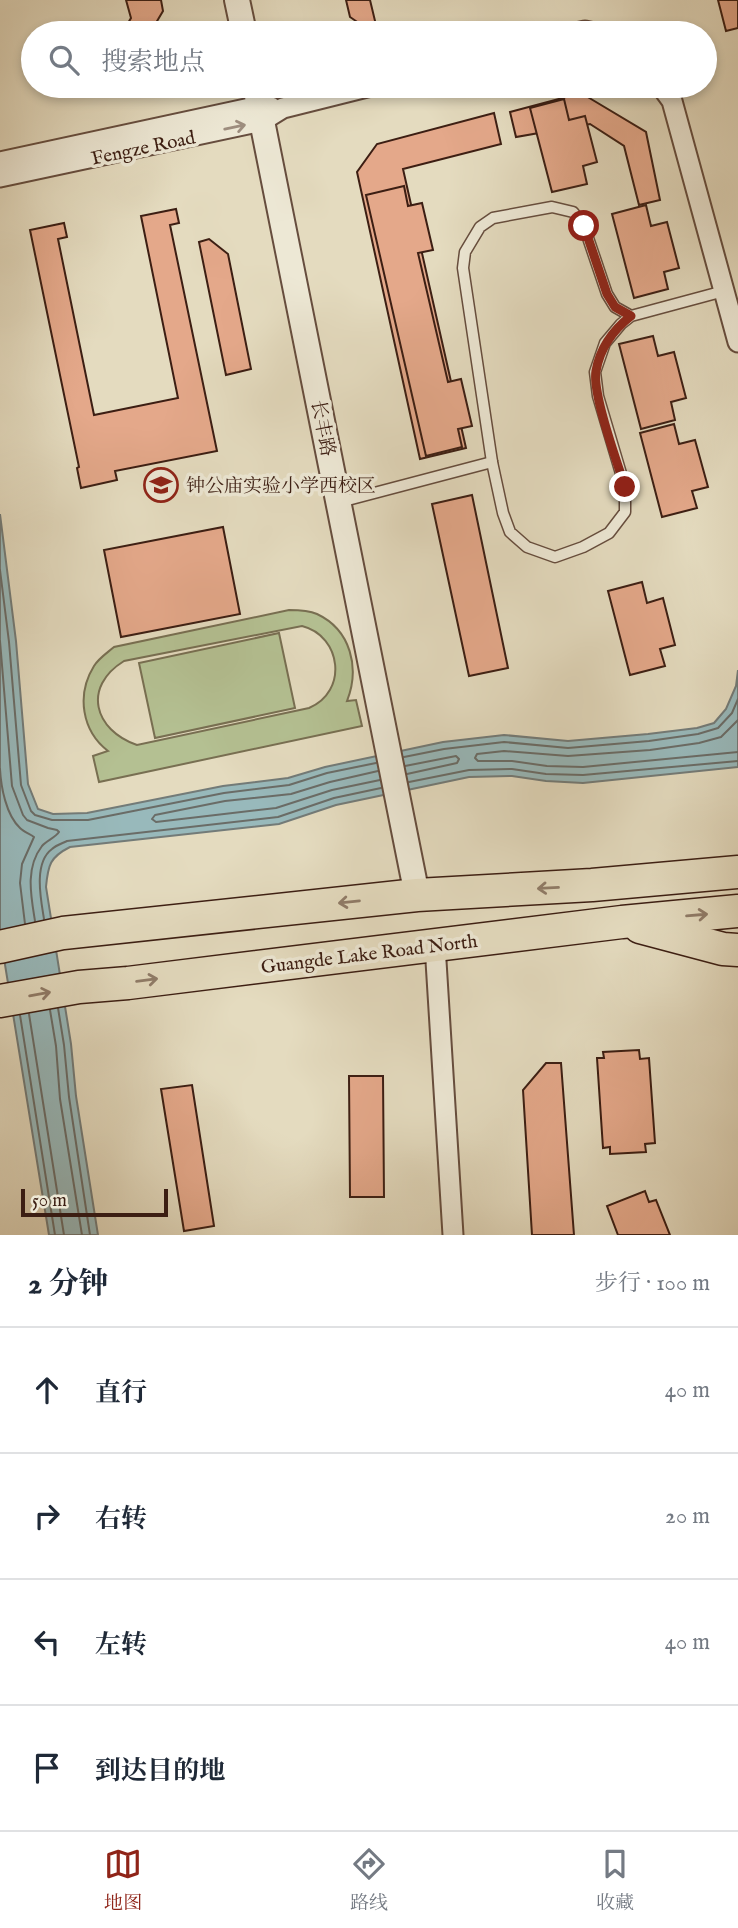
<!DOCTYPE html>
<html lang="zh">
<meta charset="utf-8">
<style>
:root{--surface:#fff;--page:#f6f6f7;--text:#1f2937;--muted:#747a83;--line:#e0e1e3;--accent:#8f2418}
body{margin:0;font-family:"IM FELL English","Noto Serif SC",serif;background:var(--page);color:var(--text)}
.scale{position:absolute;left:21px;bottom:18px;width:147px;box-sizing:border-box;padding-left:7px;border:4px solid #3c1e13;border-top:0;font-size:19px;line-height:24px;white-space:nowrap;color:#3c1e13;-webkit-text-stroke:5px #ede8d5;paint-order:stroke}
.stop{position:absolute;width:21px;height:21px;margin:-16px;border:5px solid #8f2418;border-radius:50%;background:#fff}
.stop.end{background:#8f2418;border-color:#fff;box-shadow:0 2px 7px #0008}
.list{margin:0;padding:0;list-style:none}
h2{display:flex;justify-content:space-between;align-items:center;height:91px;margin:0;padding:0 28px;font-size:30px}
h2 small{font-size:23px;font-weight:400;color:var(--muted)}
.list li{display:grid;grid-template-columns:46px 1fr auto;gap:21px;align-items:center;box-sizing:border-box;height:126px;padding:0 28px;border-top:2px solid var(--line)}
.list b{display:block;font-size:26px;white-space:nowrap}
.list em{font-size:23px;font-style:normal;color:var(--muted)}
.icon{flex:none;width:38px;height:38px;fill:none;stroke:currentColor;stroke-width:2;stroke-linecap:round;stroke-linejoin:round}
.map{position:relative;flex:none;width:738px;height:1235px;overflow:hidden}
.search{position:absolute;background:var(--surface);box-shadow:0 4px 10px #0003;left:21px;right:21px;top:21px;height:77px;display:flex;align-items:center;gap:18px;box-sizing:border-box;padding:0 24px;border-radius:38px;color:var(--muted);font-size:26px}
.sheet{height:595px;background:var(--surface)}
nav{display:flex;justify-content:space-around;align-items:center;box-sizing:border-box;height:98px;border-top:2px solid var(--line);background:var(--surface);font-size:19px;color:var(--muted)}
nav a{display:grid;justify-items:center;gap:4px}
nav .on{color:var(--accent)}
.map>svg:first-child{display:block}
.green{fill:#b4c092;stroke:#786f52;stroke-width:2;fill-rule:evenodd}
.water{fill:#98b9bb;stroke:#737b78;stroke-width:2}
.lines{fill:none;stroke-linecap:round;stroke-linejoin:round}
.shore{stroke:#6a6c67;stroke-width:2}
.building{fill:#e4a88a;stroke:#3c1e13;stroke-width:2}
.service-casing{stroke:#664d3e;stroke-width:13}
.minor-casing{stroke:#664d3e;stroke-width:23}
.tertiary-casing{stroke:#664d3e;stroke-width:28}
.primary-casing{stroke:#3c1e13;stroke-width:35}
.service{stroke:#ede8d5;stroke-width:10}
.minor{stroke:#ede8d5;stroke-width:19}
.tertiary{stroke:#ede8d5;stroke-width:24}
.primary{stroke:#e4dbbf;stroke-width:32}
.oneway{stroke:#9d8d7e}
.oneway2{stroke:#907c69}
.route{stroke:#8f2418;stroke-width:9}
.labels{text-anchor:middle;stroke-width:7;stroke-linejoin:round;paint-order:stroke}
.street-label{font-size:19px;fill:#3c1e13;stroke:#ede8d5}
.poi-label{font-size:19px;fill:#3c1e13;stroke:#ede8d5;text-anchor:start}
</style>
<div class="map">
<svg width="738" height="1235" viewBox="0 0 738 1235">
<rect width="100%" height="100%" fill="#e4dbbf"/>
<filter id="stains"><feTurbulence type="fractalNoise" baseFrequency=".00286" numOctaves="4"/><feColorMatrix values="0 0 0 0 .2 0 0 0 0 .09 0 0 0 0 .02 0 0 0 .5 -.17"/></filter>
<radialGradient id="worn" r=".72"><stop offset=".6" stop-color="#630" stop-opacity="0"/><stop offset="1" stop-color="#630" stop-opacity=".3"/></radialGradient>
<g class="green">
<path d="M289 610C298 610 308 610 317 614 351 630 360 668 347 701L356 700 362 726 99 782 93 756 108 751C82 731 76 695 94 666 99 658 107 653 114 647ZM302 626C342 636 348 692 309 708L137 745C94 730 82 687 124 661Z"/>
<polygon points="279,633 295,708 155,738 139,663"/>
</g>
<path class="water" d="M0 514 16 641 28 784 38 809 53 814 87 813 223 786 288 778 325 767 443 742 504 735 568 741 648 734 697 728 714 723 726 709 736 686 738 670V767L583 783 546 781 512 776 469 777 336 805 279 824 70 847C50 857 48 865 46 887L71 1044 76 1096 98 1235H49L0 934Z"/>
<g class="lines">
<g class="shore">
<polyline points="0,570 9,642 21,785 31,811 35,815 52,820 88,820 224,793 289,785 327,773 376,763"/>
<path d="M0 641 12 786 23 815 27 820 48 828 57 830 59 832C55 838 47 840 42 846 25 868 31 896 35 921"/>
<polyline points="738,720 721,737 699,743 650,750 568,756 504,751 477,754 475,758 478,761 512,761 547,766 583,767 738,752"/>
<polyline points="404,757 444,749 504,742 568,748 649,741 698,734 718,728 732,713 738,699"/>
<polyline points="405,766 456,756 459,759 457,763 407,774"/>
<path d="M0 769C1 787 6 815 20 828 24 832 30 834 34 837L22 864 20 883 25 924"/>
<polyline points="378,771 330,782 291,794 225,801 155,815 152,819 156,822 276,808 332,790 380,780"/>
<polyline points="409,782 469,770 512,769 546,774 583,775 738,761"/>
<path d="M44 919C41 900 33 863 52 849 56 845 63 843 67 841L278 817 334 798 381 788"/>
<polyline points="58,1008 64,1045 69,1097 90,1235"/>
<polyline points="50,1010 56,1046 60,1099 82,1235"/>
<polyline points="29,1014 64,1235"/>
<polyline points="20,1015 55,1235"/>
</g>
</g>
<g class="building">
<polygon points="126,0 161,0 163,11 150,33 122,33 131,18"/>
<polygon points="346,0 370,0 376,25 366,28 350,17"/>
<polygon points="718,0 738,0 738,28 726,31"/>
<polygon points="581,93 646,132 660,200 639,205 624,146 590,124 516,137 510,112"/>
<polygon points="564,99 569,120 585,116 597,162 583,166 587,184 552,192 530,108"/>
<polygon points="494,113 501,144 403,169 466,448 420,459 357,172 377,144"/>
<polygon points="404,186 408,206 422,203 433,250 418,253 448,382 461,379 472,426 458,429 462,447 426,456 366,195"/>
<polygon points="646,205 651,226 667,222 679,268 664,272 668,289 634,298 612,214"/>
<polygon points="176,209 179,223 170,225 217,451 115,471 117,480 81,488 77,468 79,467 30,230 64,223 67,237 58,239 94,415 178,398 141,216"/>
<polygon points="209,239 228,254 251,369 226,375 199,242"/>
<polygon points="653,336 658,356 674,352 686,398 671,402 675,420 641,429 619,344"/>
<polygon points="674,424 679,444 695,440 708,487 692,491 697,508 662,517 640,433"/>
<polygon points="472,495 508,668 469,676 432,504"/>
<polygon points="223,527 240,614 121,637 104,550"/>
<polygon points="642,582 647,603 663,598 675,645 660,649 665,666 630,675 608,591"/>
<polygon points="639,1050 640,1059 649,1058 655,1143 645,1144 646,1152 610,1154 610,1147 603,1148 597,1058 604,1058 603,1052"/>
<polygon points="546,1063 561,1063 574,1235 532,1235 523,1090"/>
<polygon points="349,1076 383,1076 384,1197 350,1197"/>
<polygon points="192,1085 214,1226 184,1231 161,1089"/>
<polygon points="645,1191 649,1202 656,1200 670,1235 618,1235 607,1206"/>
</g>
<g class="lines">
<g class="service-casing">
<g id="service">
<polyline points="631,316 621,324 605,343 595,372 598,396 625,487 625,512 609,533 583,547 555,557 527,547 510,532 503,513 492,462 463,268 465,252 480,227 493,218 552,207 573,212 584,226 607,294 615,307 631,316 724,291"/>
<polyline points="340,502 492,462"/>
</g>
</g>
<g class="minor-casing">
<g id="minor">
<polyline points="576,33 585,31 594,33"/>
<polyline points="661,86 672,101 738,342"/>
<polyline points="0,162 259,106 271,107"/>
<polyline points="0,177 262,121 283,108 371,86"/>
<polyline points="435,945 453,1235"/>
</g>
</g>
<g class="tertiary-casing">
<g id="tertiary">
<polyline points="237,0 244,33"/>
<polyline points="255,86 417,895"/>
</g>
</g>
<g class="primary-casing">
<g id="primary">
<polyline points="640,927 723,949 738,950"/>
<polyline points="0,947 63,933 417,895 592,885 738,872"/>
<polyline points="0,1001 79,987 128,983 622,922 738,911"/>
</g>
</g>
<use href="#service" class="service"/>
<use href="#minor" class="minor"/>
<use href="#tertiary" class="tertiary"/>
<use href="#primary" class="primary"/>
</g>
<defs><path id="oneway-shaft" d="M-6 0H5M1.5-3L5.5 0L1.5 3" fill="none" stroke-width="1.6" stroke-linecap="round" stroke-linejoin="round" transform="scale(1.75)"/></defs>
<use class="oneway" href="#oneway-shaft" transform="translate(235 127) rotate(-12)"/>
<g class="oneway2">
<use href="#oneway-shaft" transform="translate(548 888) rotate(177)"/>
<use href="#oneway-shaft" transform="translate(349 902) rotate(174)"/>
<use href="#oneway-shaft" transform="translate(697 915) rotate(-5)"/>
<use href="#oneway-shaft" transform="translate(147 980) rotate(-7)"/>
<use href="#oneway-shaft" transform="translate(40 994) rotate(-10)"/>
</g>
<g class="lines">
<path class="route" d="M584 226 607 294 615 307 631 316C613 330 600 348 596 371 592 393 617 462 625 487"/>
</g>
<defs>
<g id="school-ring" transform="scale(1.75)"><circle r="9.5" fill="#ede8d5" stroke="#8f2418" stroke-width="1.5"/><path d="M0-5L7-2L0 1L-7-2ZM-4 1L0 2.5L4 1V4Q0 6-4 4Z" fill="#8f2418"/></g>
</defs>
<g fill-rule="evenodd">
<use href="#school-ring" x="161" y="485"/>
</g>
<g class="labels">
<g class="street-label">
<text transform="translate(143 147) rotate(-12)" y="7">Fengze Road</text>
<text transform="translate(324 428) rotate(79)" y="7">长丰路</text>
<text transform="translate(369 953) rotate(-7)" y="7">Guangde Lake Road North</text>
</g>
<g class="poi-label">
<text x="186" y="492">钟公庙实验小学西校区</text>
</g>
</g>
<rect width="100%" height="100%" filter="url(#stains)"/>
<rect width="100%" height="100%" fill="url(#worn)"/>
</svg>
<div class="scale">50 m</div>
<div class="stop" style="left:584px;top:226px"></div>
<div class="stop end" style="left:625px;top:487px"></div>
<div class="search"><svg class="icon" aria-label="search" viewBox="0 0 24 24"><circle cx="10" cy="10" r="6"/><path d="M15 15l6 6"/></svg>搜索地点</div>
</div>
<section class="sheet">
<h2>2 分钟<small>步行 · 100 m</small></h2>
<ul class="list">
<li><svg class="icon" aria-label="ahead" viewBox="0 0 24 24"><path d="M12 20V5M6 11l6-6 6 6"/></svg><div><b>直行</b></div><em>40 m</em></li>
<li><svg class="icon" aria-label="right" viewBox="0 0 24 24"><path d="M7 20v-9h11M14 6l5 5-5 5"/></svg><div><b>右转</b></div><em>20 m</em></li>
<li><svg class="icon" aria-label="left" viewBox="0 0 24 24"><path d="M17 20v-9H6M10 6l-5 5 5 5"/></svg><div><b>左转</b></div><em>40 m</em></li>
<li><svg class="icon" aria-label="arrive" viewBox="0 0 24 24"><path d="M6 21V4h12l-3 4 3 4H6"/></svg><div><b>到达目的地</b></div></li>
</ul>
</section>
<nav>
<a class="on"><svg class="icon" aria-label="map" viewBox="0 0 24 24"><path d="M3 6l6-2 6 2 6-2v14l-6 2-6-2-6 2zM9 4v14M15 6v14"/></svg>地图</a>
<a><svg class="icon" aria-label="directions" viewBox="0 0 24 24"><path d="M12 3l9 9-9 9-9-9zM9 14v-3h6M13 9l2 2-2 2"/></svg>路线</a>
<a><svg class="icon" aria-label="saved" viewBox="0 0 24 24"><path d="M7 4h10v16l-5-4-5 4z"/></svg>收藏</a>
</nav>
